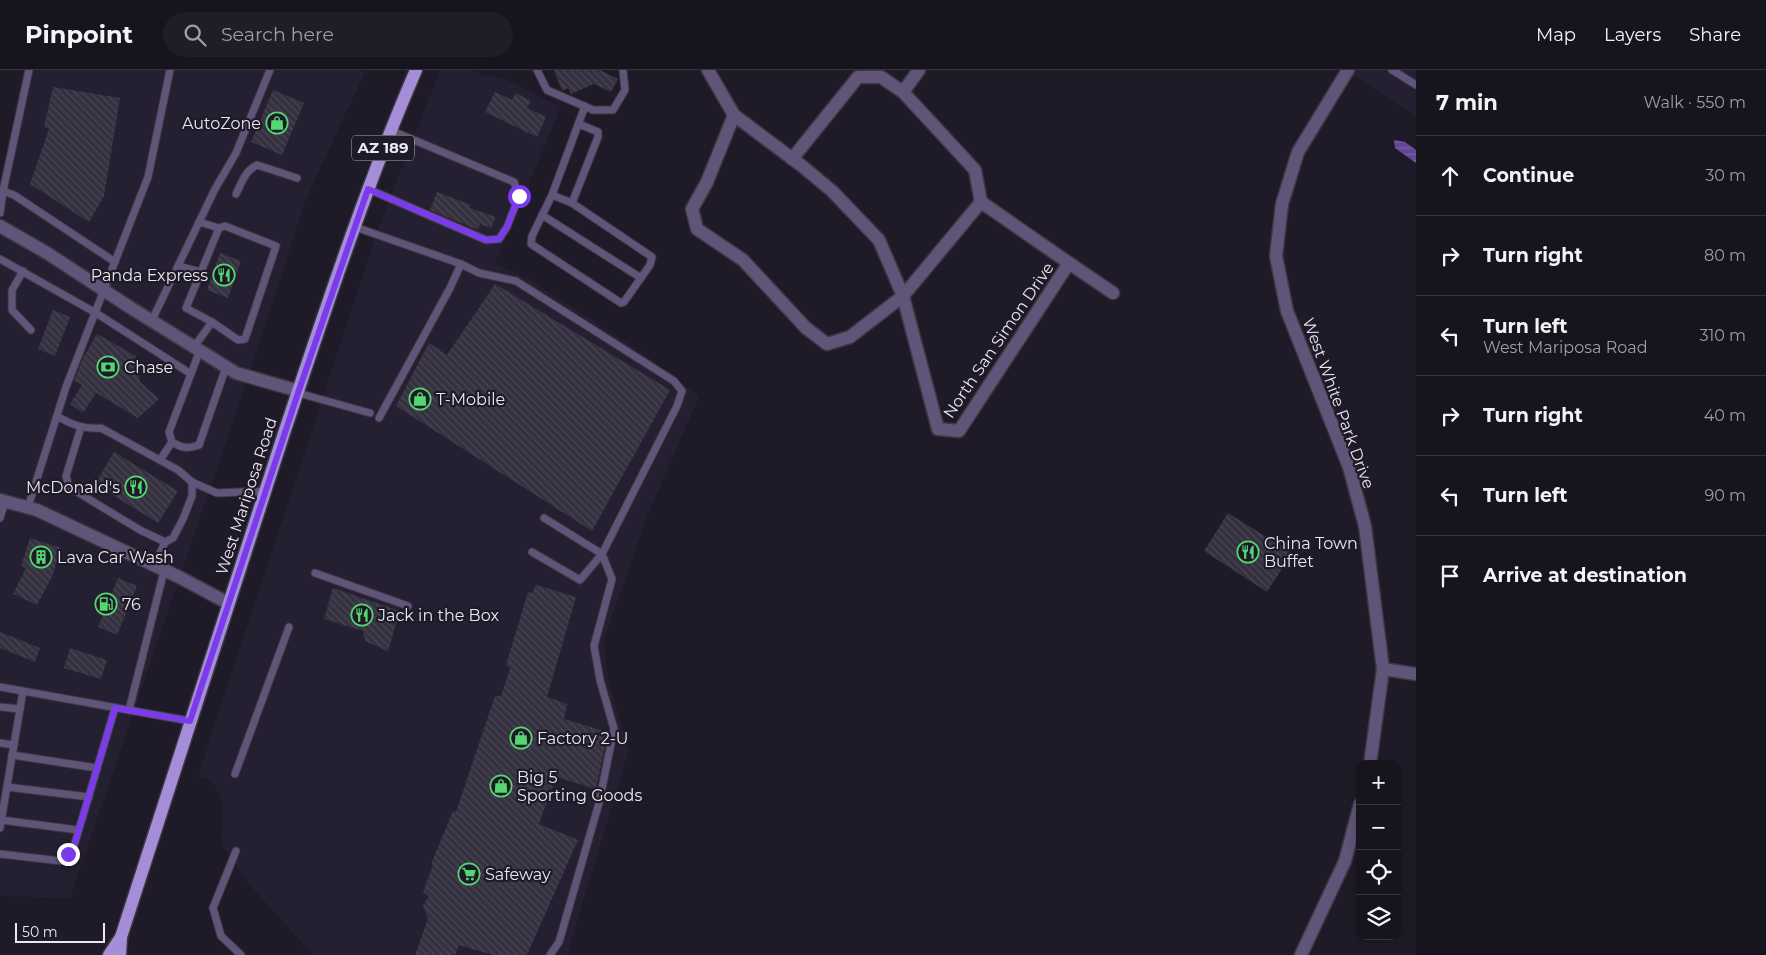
<!DOCTYPE html>
<meta charset="utf-8">
<style>
:root{--surface:#16141d;--page:#1f1d26;--text:#f1f3f6;--muted:#9e9ea4;--line:#35333b}
body{margin:0;font-family:Montserrat,sans-serif;background:var(--page);color:var(--text)}
.controls{position:absolute;right:15px;bottom:15px;display:grid;overflow:hidden;border-radius:10px;box-shadow:0 2px 8px #0003}
.controls button{width:45px;height:45px;display:grid;place-items:center;padding:0;border:0;border-bottom:1px solid var(--line);background:var(--surface);color:var(--text);font:25px sans-serif}
.scale{position:absolute;left:15px;bottom:12px;width:90px;box-sizing:border-box;padding-left:5px;border:2px solid #eae7f1;border-top:0;font-size:14px;line-height:18px;white-space:nowrap;color:#eae7f1;-webkit-text-stroke:4px #1e1a27;paint-order:stroke}
.stop{position:absolute;width:15px;height:15px;margin:-11px;border:4px solid #7c3aed;border-radius:50%;background:#fff}
.stop.end{background:#7c3aed;border-color:#fff;box-shadow:0 1px 5px #0008}
.list{margin:0;padding:0;list-style:none}
h2{display:flex;justify-content:space-between;align-items:center;height:65px;margin:0;padding:0 20px;font-size:21px}
h2 small{font-size:16px;font-weight:400;color:var(--muted)}
.list li{display:grid;grid-template-columns:32px 1fr auto;gap:15px;align-items:center;box-sizing:border-box;height:80px;padding:0 20px;border-top:1px solid var(--line)}
.list b{display:block;font-size:19px;white-space:nowrap}
.list p{margin:0;font-size:16px;white-space:nowrap;color:var(--muted)}
.list em{font-size:16px;font-style:normal;color:var(--muted)}
.icon{flex:none;width:28px;height:28px;fill:none;stroke:currentColor;stroke-width:2;stroke-linecap:round;stroke-linejoin:round}
.map{position:relative;flex:none;width:1416px;height:885px;overflow:hidden}
header{display:flex;align-items:center;gap:30px;box-sizing:border-box;height:70px;padding:0 25px;background:var(--surface);border-bottom:1px solid var(--line)}
header strong{font-size:24px}
nav{display:flex;gap:28px;margin-inline-start:auto;font-size:18px}
.search{width:350px;height:45px;background:var(--page);display:flex;align-items:center;gap:12px;box-sizing:border-box;padding:0 18px;border-radius:28px;color:var(--muted);font-size:19px}
main{display:flex}
aside{flex:1;background:var(--surface)}
.map>svg:first-child{display:block}
.built{fill:#251f32}
.water{fill:url(#water-rules)}
.building{fill:url(#building-back-hatch)}
.lines{fill:none;stroke-linecap:round;stroke-linejoin:round}
.service-casing{stroke:#3b3743;stroke-width:9}
.minor-casing{stroke:#3b3743;stroke-width:15}
.primary-casing{stroke:#3b3743;stroke-width:15}
.service{stroke:#605578;stroke-width:7}
.minor{stroke:#605578;stroke-width:12}
.primary{stroke:#a58dd7;stroke-width:12}
.route{stroke:#7c3aed;stroke-width:6}
.labels{text-anchor:middle;stroke-width:4.5;stroke-linejoin:round;paint-order:stroke}
.shield{fill:#1e1a27;stroke:#adaab4;stroke-width:1}
.shield-label{font-size:15px;font-weight:bold;fill:#eae7f1}
.poi-label{font-size:16px;fill:#eae7f1;stroke:#1e1a27;text-anchor:start}
.street-label{font-size:16px;fill:#eae7f1;stroke:#1e1a27}
</style>
<header>
<strong>Pinpoint</strong>
<div class="search"><svg class="icon" aria-label="search" viewBox="0 0 24 24"><circle cx="10" cy="10" r="6"/><path d="M15 15l6 6"/></svg>Search here</div>
<nav><a>Map</a><a>Layers</a><a>Share</a></nav>
</header>
<main>
<div class="map">
<svg width="1416" height="885" viewBox="0 0 1416 885">
<defs>
<pattern id="water-rules" width="6" height="5" patternUnits="userSpaceOnUse" patternTransform="scale(1.25)"><rect width="6" height="5" fill="#644697"/><path d="M0 2.5h6" fill="none" stroke="#7a61a6"/></pattern>
<pattern id="building-back-hatch" width="6" height="6" patternUnits="userSpaceOnUse" patternTransform="scale(1.25)"><rect width="6" height="6" fill="#363140"/><path d="M-1 5l2 2M0 0l6 6M5-1l2 2" fill="none" stroke="#4a4553"/></pattern>
</defs>
<rect width="100%" height="100%" fill="#1e1a27"/>
<g class="built">
<polygon points="23,0 366,0 306,129 253,293 70,828 0,826 0,115"/>
<polygon points="440,0 472,0 480,4 507,10 561,37 495,194 529,209 641,282 699,327 647,447 604,570 608,610 629,680 567,885 313,885 246,811 221,774 223,744 221,727 212,711 198,706 378,159"/>
<polygon points="1356,0 1416,0 1416,46 1353,5"/>
</g>
<polygon class="water" points="1394,70 1405,72 1416,80 1416,93 1395,78"/>
<g class="building">
<polygon points="554,0 600,0 618,9 611,22 594,14 571,24 568,18 562,21"/>
<polygon points="53,17 120,28 104,126 89,152 30,114 49,59 44,57"/>
<polygon points="273,20 304,33 282,85 251,72"/>
<polygon points="495,22 512,30 516,23 531,31 527,38 546,47 537,67 485,42"/>
<polygon points="437,122 471,135 470,138 496,147 491,158 480,154 478,160 430,140"/>
<polygon points="220,183 241,191 228,228 207,220"/>
<polygon points="495,214 670,320 592,461 396,336 429,273 447,285"/>
<polygon points="53,240 70,247 55,286 38,279"/>
<polygon points="97,264 136,286 140,312 159,329 138,348 96,323 83,343 70,334 82,315 74,311 83,288"/>
<polygon points="114,382 178,421 158,453 95,414"/>
<polygon points="1228,443 1292,483 1267,522 1204,481"/>
<polygon points="30,468 61,478 52,507 37,535 13,524 26,498 21,496"/>
<polygon points="118,508 137,516 117,565 98,557"/>
<polygon points="536,515 576,527 547,627 567,634 564,649 608,662 596,719 556,707 539,754 578,770 527,885 493,885 459,875 455,885 415,885 428,849 423,836 429,826 423,822 433,795 431,794 453,741 456,742 495,626 501,626 510,598 506,595 528,522 532,523"/>
<polygon points="333,518 400,541 388,581 365,571 363,561 324,549"/>
<polygon points="0,562 40,578 35,592 0,578"/>
<polygon points="70,578 107,590 101,609 64,598"/>
</g>
<g class="lines">
<g class="service-casing">
<g id="service">
<polyline points="537,0 547,20 593,40 613,40 625,20 623,0"/>
<polyline points="1392,0 1416,15"/>
<polyline points="368,119 486,170 499,169 507,157 519,126 514,112 390,60"/>
<polyline points="3,121 14,125 115,192"/>
<path d="M236 124C242 112 245 101 257 95L297 108"/>
<polyline points="552,125 572,133 652,187 650,195 624,232 621,233 531,174 532,166 552,125 585,36"/>
<polyline points="572,133 598,67 598,62 579,54"/>
<polyline points="0,143 3,121 29,0"/>
<polyline points="542,145 641,208"/>
<polyline points="199,152 219,158"/>
<polyline points="355,157 461,194 450,218 379,348"/>
<polyline points="0,189 96,243 191,304"/>
<polyline points="461,194 479,203 516,211 674,311 682,321 677,336 602,484 544,448"/>
<polyline points="178,196 201,202"/>
<polyline points="23,201 12,220 12,240 31,260"/>
<polyline points="152,250 215,119 236,83 270,0"/>
<polyline points="194,277 212,252 186,238 219,158 225,156 276,176 245,269 238,270 212,252"/>
<path d="M200 280 169 362 172 372C181 378 188 379 199 375L226 297"/>
<polyline points="298,323 370,343"/>
<path d="M57 346C72 355 83 359 101 358L178 400 192 412V426L183 449 173 468 165 472 154 496"/>
<polyline points="81,357 66,406 69,417 140,460 165,472"/>
<polyline points="160,390 172,372"/>
<polyline points="192,412 217,423 265,421"/>
<polyline points="28,437 66,317 148,107 170,0"/>
<polyline points="0,448 5,432"/>
<polyline points="532,482 580,510 602,484 612,509 594,576 600,610 614,659 599,733 559,872 550,885"/>
<polyline points="315,503 408,536"/>
<polyline points="0,617 190,651"/>
<polyline points="0,637 20,639"/>
<polyline points="129,640 164,501"/>
<polyline points="0,673 14,675"/>
<polyline points="12,685 97,698"/>
<polyline points="235,704 289,557"/>
<polyline points="7,717 89,727"/>
<polyline points="1,750 78,760"/>
<polyline points="0,758 23,621"/>
<polyline points="236,781 213,838 221,866 241,885"/>
<polyline points="0,784 61,791 74,776 115,638"/>
</g>
</g>
<g class="minor-casing">
<g id="minor">
<polyline points="708,0 734,45 802,96 832,121 879,170 903,226 981,132"/>
<polyline points="1348,0 1298,82 1282,134 1276,186 1287,241 1349,397 1365,456 1383,599 1370,694"/>
<polyline points="903,22 919,0"/>
<polyline points="734,45 707,112 692,139 697,159 743,190 806,258 827,274 850,267 903,226 938,359 959,361 1069,193 981,132"/>
<polyline points="792,89 858,7 881,7 903,22 975,100 981,132"/>
<polyline points="0,156 47,183 131,238 236,303 299,321"/>
<polyline points="1069,193 1113,223"/>
<polyline points="0,430 37,440 179,507 228,533"/>
<polyline points="1383,599 1416,604"/>
<polyline points="1301,885 1345,791 1360,734"/>
</g>
</g>
<g class="primary-casing">
<g id="primary">
<polyline points="109,885 121,867"/>
<path d="M120 885 121 867C175 699 229 531 284 363 325 241 365 118 416 0"/>
</g>
</g>
<use href="#service" class="service"/>
<use href="#minor" class="minor"/>
<use href="#primary" class="primary"/>
</g>
<g class="lines">
<polyline class="route" points="68,784 74,776 115,638 190,651 298,323 368,119 486,170 499,169 507,157 519,126"/>
</g>
<defs>
<g id="shop-ring" transform="scale(1.125)"><circle r="9.5" fill="#1e1a27" stroke="#54d672" stroke-width="1.5"/><path d="M-5-2.5h2.3a2.7 3.5 0 0 1 5.4 0H5L5.5 6h-11ZM-1.5-2.5h3a1.5 2.3 0 0 0-3 0Z" fill="#54d672"/></g>
<g id="restaurant-ring" transform="scale(1.125)"><circle r="9.5" fill="#1e1a27" stroke="#54d672" stroke-width="1.5"/><path d="M-5-6h1v4h1v-4h1v4h1v-4h1v5L-1.5 .5V6h-2V.5L-5-1ZM5-6V6H3V1.5H1.5Q1.5-4 5-6Z" fill="#54d672"/></g>
<g id="bank-ring" transform="scale(1.125)"><circle r="9.5" fill="#1e1a27" stroke="#54d672" stroke-width="1.5"/><path d="M-6-4H6V4H-6ZM0-2.3a2.3 2.3 0 1 0 0 4.6a2.3 2.3 0 1 0 0-4.6Z" fill="#54d672"/></g>
<g id="building-ring" transform="scale(1.125)"><circle r="9.5" fill="#1e1a27" stroke="#54d672" stroke-width="1.5"/><path d="M-4-6H4V6H1V3H-1V6H-4ZM-2.5-4.3h1.7v1.8h-1.7ZM.8-4.3h1.7v1.8H.8ZM-2.5-1h1.7V.8h-1.7ZM.8-1h1.7V.8H.8Z" fill="#54d672"/></g>
<g id="fuel-ring" transform="scale(1.125)"><circle r="9.5" fill="#1e1a27" stroke="#54d672" stroke-width="1.5"/><path d="M-5.5-6h7V0h2V4h1.3V-2.5L3-4.5l.8-.8L6-3V5H2.5V1h-1V6h-7ZM-4.2-4.7v3.2H.2V-4.7Z" fill="#54d672"/></g>
<g id="supermarket-ring" transform="scale(1.125)"><circle r="9.5" fill="#1e1a27" stroke="#54d672" stroke-width="1.5"/><path d="M-6-5.5h2.5l.6 2H6L4.5 2H-2.5L-4.4-4H-6ZM-1.5 3.2a1.3 1.3 0 1 0 .1 0ZM3 3.2a1.3 1.3 0 1 0 .1 0Z" fill="#54d672"/></g>
</defs>
<g fill-rule="evenodd">
<use href="#shop-ring" x="277" y="53"/>
<use href="#restaurant-ring" x="224" y="205"/>
<use href="#bank-ring" x="108" y="297"/>
<use href="#shop-ring" x="420" y="329"/>
<use href="#restaurant-ring" x="136" y="417"/>
<use href="#restaurant-ring" x="1248" y="482"/>
<use href="#building-ring" x="41" y="487"/>
<use href="#fuel-ring" x="106" y="534"/>
<use href="#restaurant-ring" x="362" y="545"/>
<use href="#shop-ring" x="521" y="668"/>
<use href="#shop-ring" x="501" y="716"/>
<use href="#supermarket-ring" x="469" y="804"/>
</g>
<g class="labels">
<rect class="shield" x="352" y="65.5" width="62" height="25" rx="4"/>
<g class="shield-label">
<text x="383" y="83">AZ 189</text>
</g>
<g class="poi-label">
<text x="261" y="59" text-anchor="end">AutoZone</text>
<text x="208" y="211" text-anchor="end">Panda Express</text>
<text x="124" y="303">Chase</text>
<text x="436" y="335">T-Mobile</text>
<text x="120" y="423" text-anchor="end">McDonald's</text>
<text x="1264" y="479">China Town<tspan x="1264" dy="18">Buffet</tspan></text>
<text x="57" y="493">Lava Car Wash</text>
<text x="122" y="540">76</text>
<text x="378" y="551">Jack in the Box</text>
<text x="537" y="674">Factory 2-U</text>
<text x="517" y="713">Big 5<tspan x="517" dy="18">Sporting Goods</tspan></text>
<text x="485" y="810">Safeway</text>
</g>
<g class="street-label">
<text transform="translate(998 270) rotate(-56)" y="6">North San Simon Drive</text>
<text transform="translate(1339 333) rotate(70)" y="6">West White Park Drive</text>
<text transform="translate(246 426) rotate(-72)" y="6">West Mariposa Road</text>
</g>
</g>
</svg>
<div class="controls">
<button>+</button>
<button>−</button>
<button><svg class="icon" aria-label="locate" viewBox="0 0 24 24"><circle cx="12" cy="12" r="6"/><path d="M12 2v4M12 18v4M2 12h4M18 12h4"/></svg></button>
<button><svg class="icon" aria-label="layers" viewBox="0 0 24 24"><path d="M12 4l9 5-9 5-9-5zM3 14l9 5 9-5"/></svg></button>
</div>
<div class="scale">50 m</div>
<div class="stop" style="left:519px;top:126px"></div>
<div class="stop end" style="left:68px;top:784px"></div>
</div>
<aside>
<h2>7 min<small>Walk · 550 m</small></h2>
<ul class="list">
<li><svg class="icon" aria-label="ahead" viewBox="0 0 24 24"><path d="M12 20V5M6 11l6-6 6 6"/></svg><div><b>Continue</b></div><em>30 m</em></li>
<li><svg class="icon" aria-label="right" viewBox="0 0 24 24"><path d="M7 20v-9h11M14 6l5 5-5 5"/></svg><div><b>Turn right</b></div><em>80 m</em></li>
<li><svg class="icon" aria-label="left" viewBox="0 0 24 24"><path d="M17 20v-9H6M10 6l-5 5 5 5"/></svg><div><b>Turn left</b><p>West Mariposa Road</p></div><em>310 m</em></li>
<li><svg class="icon" aria-label="right" viewBox="0 0 24 24"><path d="M7 20v-9h11M14 6l5 5-5 5"/></svg><div><b>Turn right</b></div><em>40 m</em></li>
<li><svg class="icon" aria-label="left" viewBox="0 0 24 24"><path d="M17 20v-9H6M10 6l-5 5 5 5"/></svg><div><b>Turn left</b></div><em>90 m</em></li>
<li><svg class="icon" aria-label="arrive" viewBox="0 0 24 24"><path d="M6 21V4h12l-3 4 3 4H6"/></svg><div><b>Arrive at destination</b></div></li>
</ul>
</aside>
</main>
